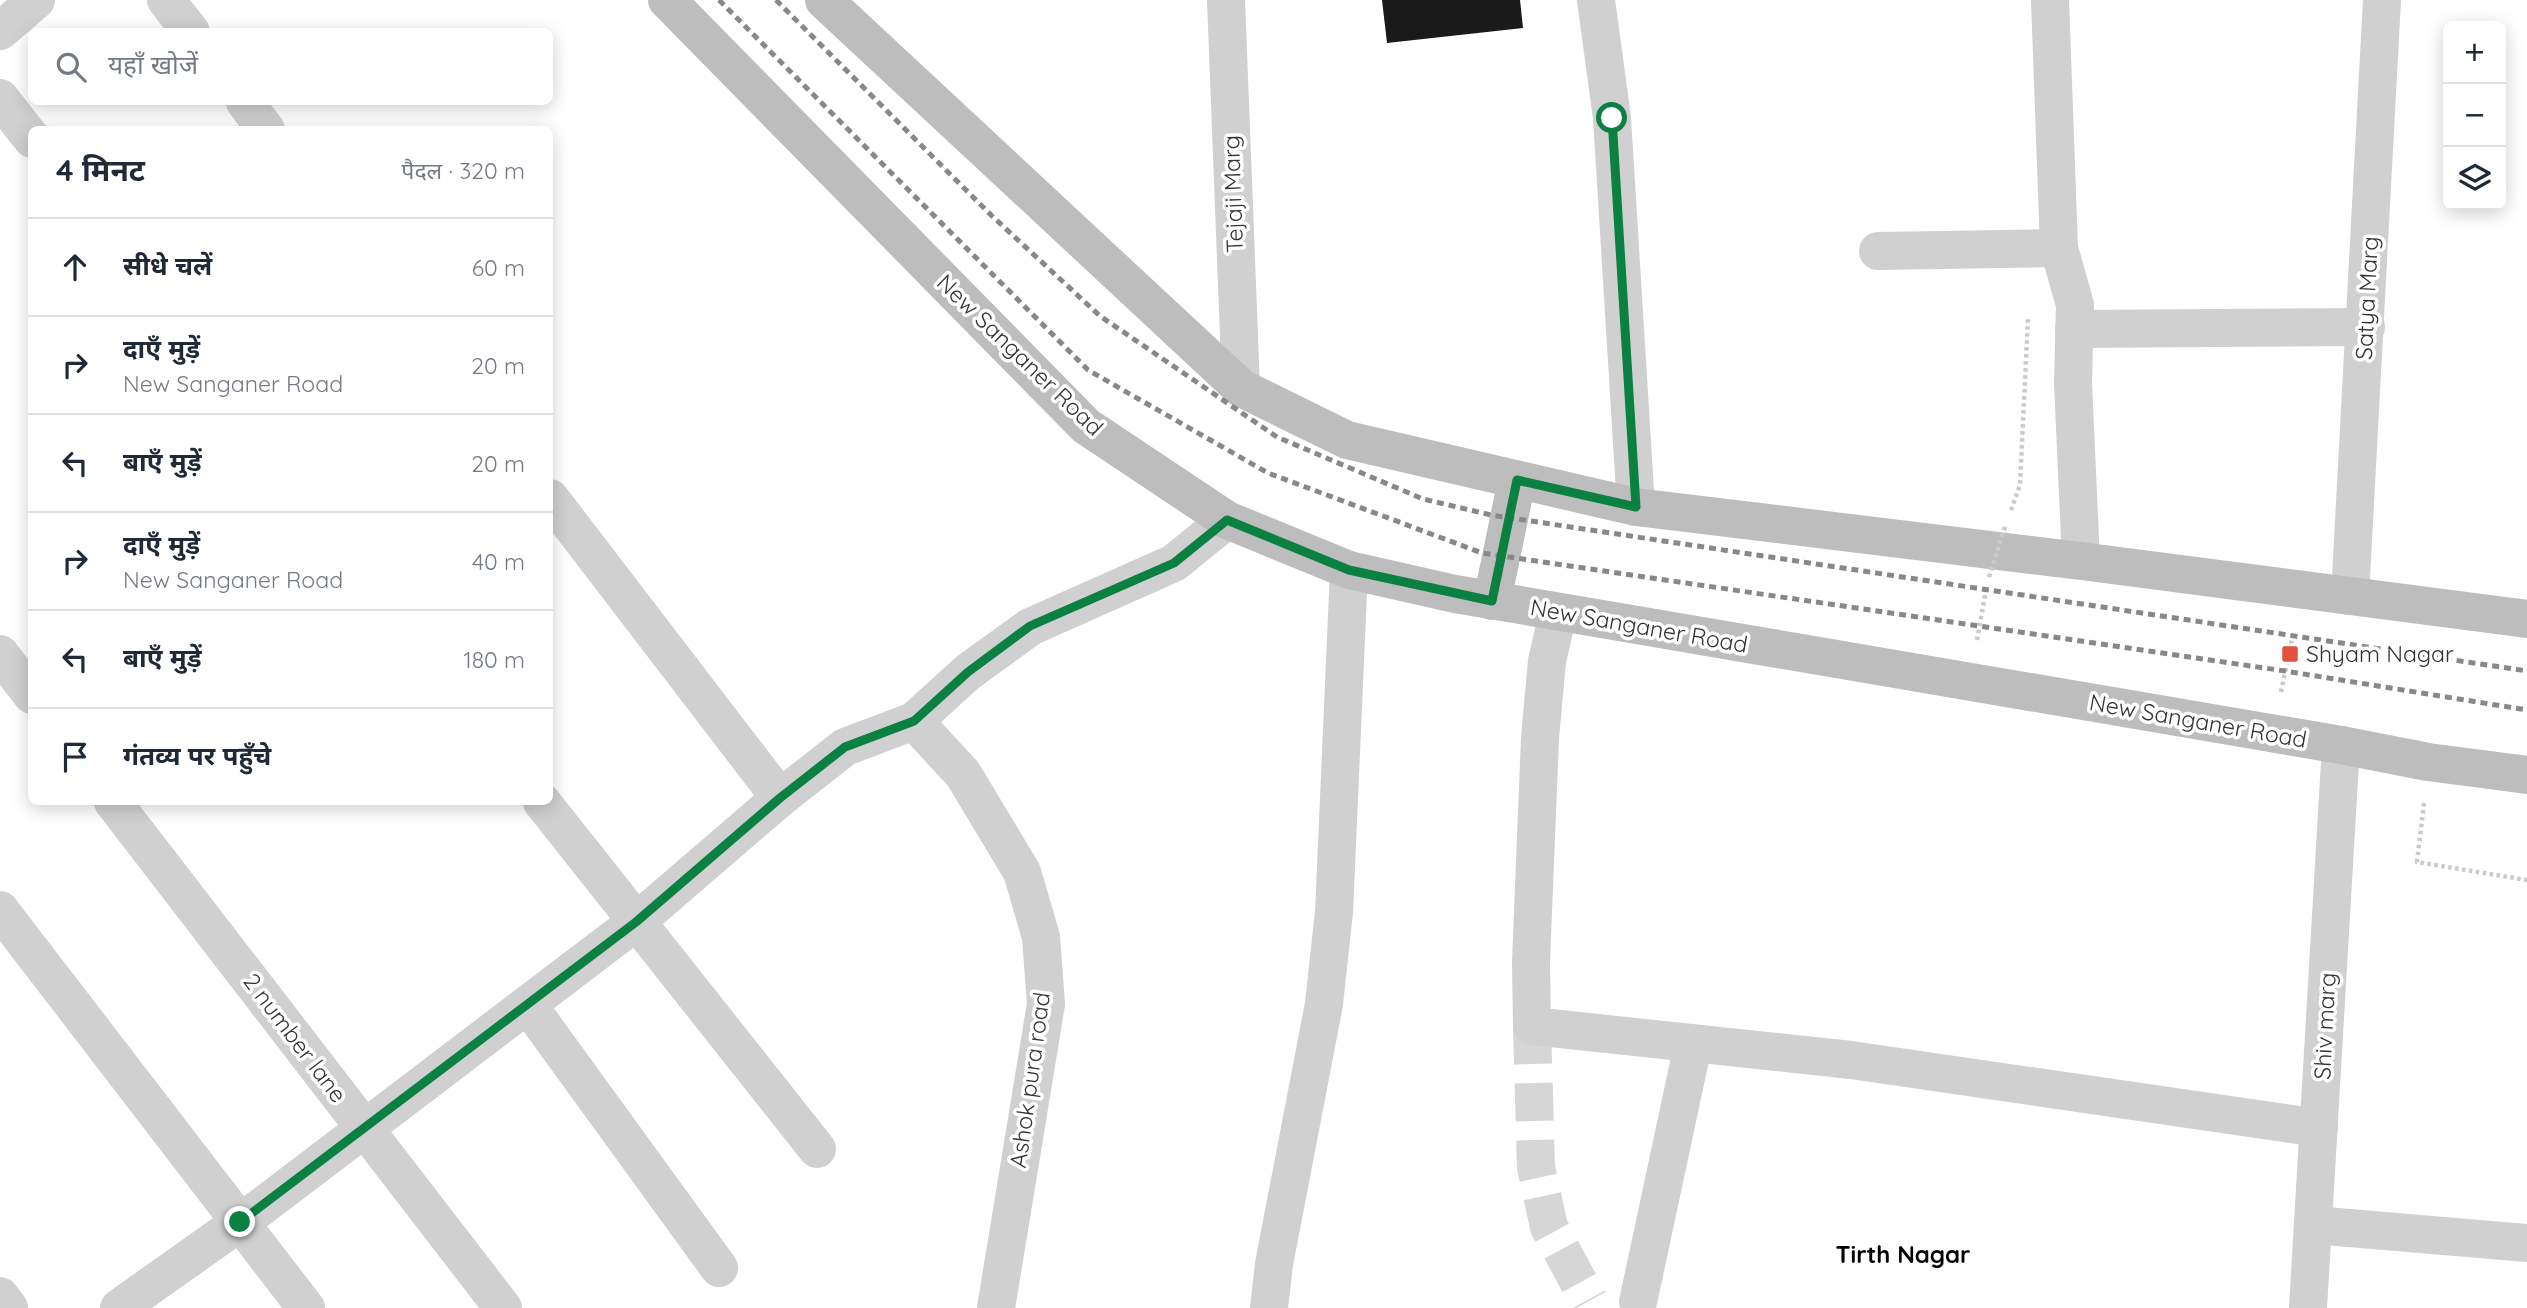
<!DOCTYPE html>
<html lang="hi">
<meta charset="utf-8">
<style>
:root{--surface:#fff;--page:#f2f2f3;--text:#1f2937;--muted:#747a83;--line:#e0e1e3}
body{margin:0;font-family:Quicksand,"Noto Sans Devanagari",sans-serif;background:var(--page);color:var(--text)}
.controls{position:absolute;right:21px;top:21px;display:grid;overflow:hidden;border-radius:10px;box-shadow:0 4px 18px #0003}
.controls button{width:63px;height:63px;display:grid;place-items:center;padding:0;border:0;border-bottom:2px solid var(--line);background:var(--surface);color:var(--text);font:35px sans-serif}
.stop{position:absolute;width:21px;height:21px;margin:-16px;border:5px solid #0b8043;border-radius:50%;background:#fff}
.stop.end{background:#0b8043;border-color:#fff;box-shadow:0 2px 7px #0008}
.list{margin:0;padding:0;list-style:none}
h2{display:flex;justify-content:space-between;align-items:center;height:91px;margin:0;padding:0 28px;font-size:30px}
h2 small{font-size:23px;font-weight:400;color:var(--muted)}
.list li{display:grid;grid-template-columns:46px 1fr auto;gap:21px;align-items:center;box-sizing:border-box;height:98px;padding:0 28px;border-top:2px solid var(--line)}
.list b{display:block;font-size:26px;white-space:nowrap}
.list p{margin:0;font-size:23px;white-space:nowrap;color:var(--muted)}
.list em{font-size:23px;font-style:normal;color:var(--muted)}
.icon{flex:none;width:38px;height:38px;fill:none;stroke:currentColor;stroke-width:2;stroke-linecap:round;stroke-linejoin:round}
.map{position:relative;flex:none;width:2527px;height:1308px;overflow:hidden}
.search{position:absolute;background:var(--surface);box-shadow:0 4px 18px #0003;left:28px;top:28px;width:525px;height:77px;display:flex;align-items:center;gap:18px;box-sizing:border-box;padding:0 24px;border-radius:10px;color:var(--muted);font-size:26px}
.panel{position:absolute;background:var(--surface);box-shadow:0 4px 18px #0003;left:28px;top:126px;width:525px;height:679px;border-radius:10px}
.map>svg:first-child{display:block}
.building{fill:#1a1a1a}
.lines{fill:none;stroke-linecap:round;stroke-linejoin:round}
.minor-tunnel{stroke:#d6d6d6;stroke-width:38;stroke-dasharray:38 19;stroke-linecap:butt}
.path{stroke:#cacaca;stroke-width:4.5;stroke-dasharray:3.5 3.5;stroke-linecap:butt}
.minor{stroke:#d0d0d0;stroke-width:38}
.secondary{stroke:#bdbdbd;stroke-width:38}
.rail{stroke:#888;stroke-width:5;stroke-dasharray:7 5;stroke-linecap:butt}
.path-bridge{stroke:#cacaca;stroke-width:4.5;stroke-dasharray:3.5 3.5;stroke-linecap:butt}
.route{stroke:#0b8043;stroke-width:9}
.poi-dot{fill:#e1503d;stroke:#fff;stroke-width:2.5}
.labels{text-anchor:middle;stroke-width:7;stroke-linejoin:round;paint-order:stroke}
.street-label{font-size:23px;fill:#333;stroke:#fff}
.poi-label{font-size:23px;fill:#333;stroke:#fff;text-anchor:start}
.neighbourhood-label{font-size:24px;font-weight:bold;fill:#000;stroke:#fff}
</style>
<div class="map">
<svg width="2527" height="1308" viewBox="0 0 2527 1308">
<rect width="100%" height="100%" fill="#fff"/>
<polygon class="building" points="1382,0 1520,0 1523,28 1387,43"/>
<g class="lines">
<polyline class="minor-tunnel" points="1532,1026 1536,1167 1549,1227 1589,1301"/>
<g class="path">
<polyline points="2011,510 2020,485 2028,318"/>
<polyline points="1977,640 1986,590"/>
<polyline points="2281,692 2293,634"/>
<polyline points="2424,803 2417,862 2527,880"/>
</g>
<g class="minor">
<polyline points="166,0 191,32"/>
<polyline points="1226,0 1241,388"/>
<polyline points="1596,0 1612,118 1636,507"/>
<polyline points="2050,0 2059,248 2075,305 2073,383 2081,561"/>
<polyline points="0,31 36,0"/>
<polyline points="0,98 32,139"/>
<polyline points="245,102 266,130"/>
<polyline points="1878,251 2059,248"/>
<polyline points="2074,329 2366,327"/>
<polyline points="550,498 780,798"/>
<polyline points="2350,596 2382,0"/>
<polyline points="1558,613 1547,661 1540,738 1531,962 1532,1026 1851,1060 2319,1128"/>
<polyline points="0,654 32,695"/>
<polyline points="914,721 963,774 1022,872 1041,937 1046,1004 996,1308"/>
<polyline points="113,802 503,1308"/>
<polyline points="542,802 817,1149"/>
<polyline points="0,910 306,1308"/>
<polyline points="528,1005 719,1268"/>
<polyline points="2314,1225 2527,1243"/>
<polyline points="0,1296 9,1308"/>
<polyline points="1638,1302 1693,1045"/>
<polyline points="119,1308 260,1208 636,922 780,798 845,747 914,721 968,672 1030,627 1174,563 1227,520"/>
<polyline points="1269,1308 1274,1264 1324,1004 1334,912 1349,570"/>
<polyline points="2308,1308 2341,745"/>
</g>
<g class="secondary">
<polyline points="667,0 1086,426 1227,520 1349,570 1455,594 2341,745 2428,762 2527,775"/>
<polyline points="824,0 1241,388 1347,440 1636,507 2081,561 2527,619"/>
<polyline points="1492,601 1517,480"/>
</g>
<g class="rail">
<polyline points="719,0 1088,370 1268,473 1482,553 2285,671 2527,710"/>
<polyline points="776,0 992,216 1100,316 1277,437 1423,499 1491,515 2527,671"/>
</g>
<polyline class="path-bridge" points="1989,577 2006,524"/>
</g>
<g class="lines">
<polyline class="route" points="240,1222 636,922 780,798 845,747 914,721 968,672 1030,626 1174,563 1227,520 1349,570 1492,601 1517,480 1636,507 1612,118"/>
</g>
<rect class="poi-dot" x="2281" y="645" width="18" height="18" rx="3.5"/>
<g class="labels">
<g class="street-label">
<text transform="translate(1233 194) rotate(-92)" y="8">Tejaji Marg</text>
<text transform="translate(2367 298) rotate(-87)" y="8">Satya Marg</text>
<text transform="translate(1020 355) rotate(44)" y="8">New Sanganer Road</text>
<text transform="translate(1639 626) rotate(10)" y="8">New Sanganer Road</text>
<text transform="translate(2198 721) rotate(10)" y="8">New Sanganer Road</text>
<text transform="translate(2325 1026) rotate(-87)" y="8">Shiv marg</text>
<text transform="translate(295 1038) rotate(53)" y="8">2 number lane</text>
<text transform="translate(1030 1080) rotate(-82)" y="8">Ashok pura road</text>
</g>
<g class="poi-label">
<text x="2306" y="662">Shyam Nagar</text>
</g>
<g class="neighbourhood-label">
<text x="1903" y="1263">Tirth Nagar</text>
</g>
</g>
</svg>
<div class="controls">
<button>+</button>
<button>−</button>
<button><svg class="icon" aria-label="layers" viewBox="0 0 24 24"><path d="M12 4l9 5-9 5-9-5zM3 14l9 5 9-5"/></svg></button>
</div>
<div class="stop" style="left:1612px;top:118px"></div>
<div class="stop end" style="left:240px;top:1222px"></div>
<div class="search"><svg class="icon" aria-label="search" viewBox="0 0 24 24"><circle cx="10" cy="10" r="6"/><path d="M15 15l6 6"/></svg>यहाँ खोजें</div>
<section class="panel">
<h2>4 मिनट<small>पैदल · 320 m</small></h2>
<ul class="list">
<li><svg class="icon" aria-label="ahead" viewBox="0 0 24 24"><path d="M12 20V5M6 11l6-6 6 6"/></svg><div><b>सीधे चलें</b></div><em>60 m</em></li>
<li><svg class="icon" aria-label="right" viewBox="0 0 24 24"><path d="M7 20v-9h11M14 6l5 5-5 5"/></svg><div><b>दाएँ मुड़ें</b><p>New Sanganer Road</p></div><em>20 m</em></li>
<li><svg class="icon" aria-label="left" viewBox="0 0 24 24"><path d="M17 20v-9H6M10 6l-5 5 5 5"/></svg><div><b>बाएँ मुड़ें</b></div><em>20 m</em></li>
<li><svg class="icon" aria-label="right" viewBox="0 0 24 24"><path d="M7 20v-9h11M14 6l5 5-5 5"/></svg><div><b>दाएँ मुड़ें</b><p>New Sanganer Road</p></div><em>40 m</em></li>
<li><svg class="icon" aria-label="left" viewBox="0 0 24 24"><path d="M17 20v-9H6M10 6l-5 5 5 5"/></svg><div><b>बाएँ मुड़ें</b></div><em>180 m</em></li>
<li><svg class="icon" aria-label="arrive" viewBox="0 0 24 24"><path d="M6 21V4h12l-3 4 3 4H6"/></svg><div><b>गंतव्य पर पहुँचे</b></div></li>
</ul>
</section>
</div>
